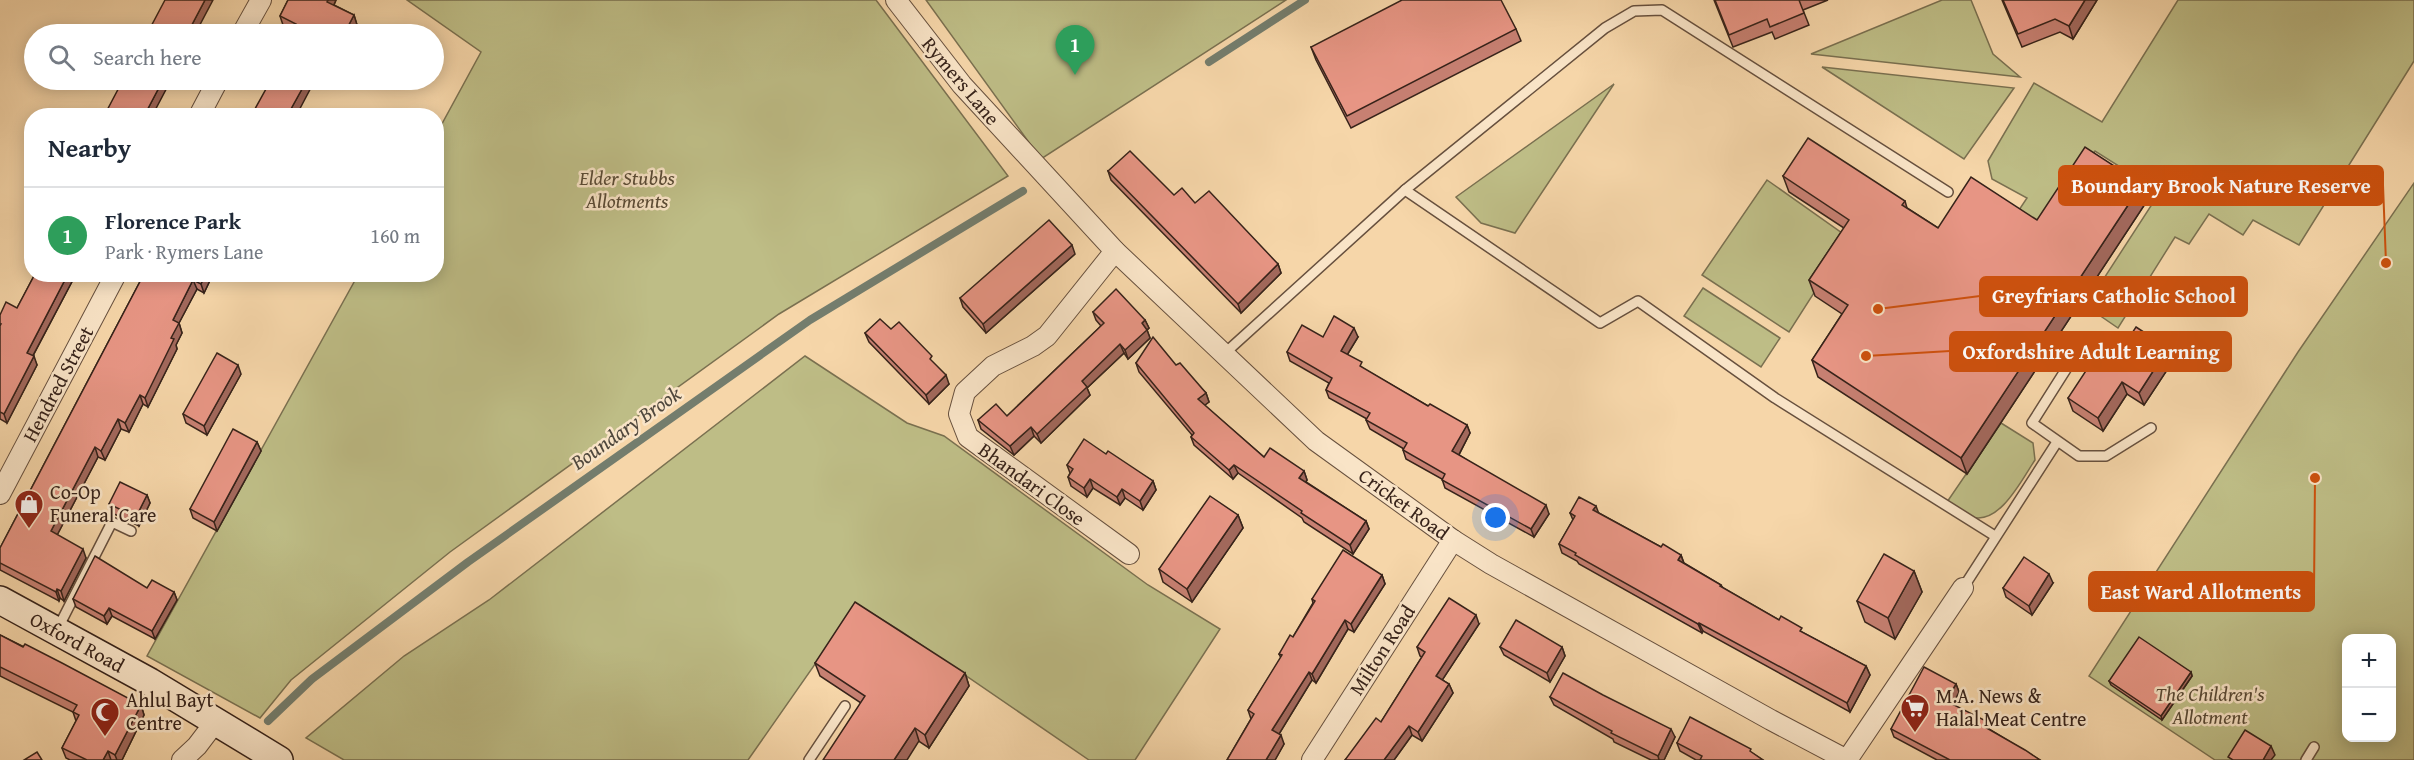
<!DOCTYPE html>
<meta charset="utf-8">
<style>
:root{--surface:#fff;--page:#f6f6f7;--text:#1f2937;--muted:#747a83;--line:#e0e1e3;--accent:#111827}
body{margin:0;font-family:"Gentium Book Plus",serif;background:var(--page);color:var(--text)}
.controls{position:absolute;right:18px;bottom:18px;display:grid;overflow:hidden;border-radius:12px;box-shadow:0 3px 15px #0003}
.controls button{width:54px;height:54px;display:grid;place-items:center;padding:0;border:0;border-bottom:2px solid var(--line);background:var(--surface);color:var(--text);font:30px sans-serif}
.you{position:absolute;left:1496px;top:518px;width:21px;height:21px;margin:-15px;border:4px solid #fff;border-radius:50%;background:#1a73e8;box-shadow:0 0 0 9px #1a73e833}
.badge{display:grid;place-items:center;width:39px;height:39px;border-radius:50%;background:var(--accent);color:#fff;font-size:20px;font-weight:700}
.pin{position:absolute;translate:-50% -50px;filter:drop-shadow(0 2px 3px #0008)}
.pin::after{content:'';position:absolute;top:32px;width:21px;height:18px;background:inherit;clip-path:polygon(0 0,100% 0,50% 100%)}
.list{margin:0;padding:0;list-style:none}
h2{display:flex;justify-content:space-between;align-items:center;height:78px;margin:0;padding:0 24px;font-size:26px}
h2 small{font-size:20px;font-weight:400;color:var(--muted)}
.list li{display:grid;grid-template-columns:39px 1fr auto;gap:18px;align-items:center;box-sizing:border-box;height:96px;padding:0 24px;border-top:2px solid var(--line)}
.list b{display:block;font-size:22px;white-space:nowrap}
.list p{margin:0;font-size:20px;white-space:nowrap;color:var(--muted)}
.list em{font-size:20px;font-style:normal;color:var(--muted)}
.icon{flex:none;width:33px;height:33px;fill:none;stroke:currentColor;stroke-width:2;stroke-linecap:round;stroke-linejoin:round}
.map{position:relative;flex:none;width:2414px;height:760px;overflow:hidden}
.search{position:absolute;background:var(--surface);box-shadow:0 3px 15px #0003;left:24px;top:24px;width:420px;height:66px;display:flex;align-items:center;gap:15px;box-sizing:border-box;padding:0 21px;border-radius:33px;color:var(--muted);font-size:22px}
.panel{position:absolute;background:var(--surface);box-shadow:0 3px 15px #0003;left:24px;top:108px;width:420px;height:174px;border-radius:24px}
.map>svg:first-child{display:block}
.green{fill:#bebd86;stroke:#7a7050;stroke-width:1.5;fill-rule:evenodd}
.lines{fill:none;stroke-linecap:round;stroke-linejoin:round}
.stream{stroke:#747d6d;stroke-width:8}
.lane-casing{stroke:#67503e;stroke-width:12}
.street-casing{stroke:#67503e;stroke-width:22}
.secondary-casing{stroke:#37231a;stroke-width:30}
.lane{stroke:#f9e4c7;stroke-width:9}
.street{stroke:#f9e4c7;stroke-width:20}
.secondary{stroke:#f9e4c7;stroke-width:27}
.wall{fill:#c78072;stroke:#37231a;stroke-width:1.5}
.shaded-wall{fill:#a2685c;stroke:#37231a;stroke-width:1.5}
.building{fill:#e79584;stroke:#37231a;stroke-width:1.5}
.labels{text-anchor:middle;stroke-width:5;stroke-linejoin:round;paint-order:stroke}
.street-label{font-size:20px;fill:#37231a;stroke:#f9e4c7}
.park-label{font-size:20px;font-style:italic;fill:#594a35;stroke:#f9e4c7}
.poi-label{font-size:20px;fill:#37231a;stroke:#f9e4c7;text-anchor:start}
.water-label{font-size:21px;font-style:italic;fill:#50483d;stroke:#f9e4c7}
.leader{fill:none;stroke:#cd510e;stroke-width:2}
.callout-dot{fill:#cd510e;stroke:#f9e4c7;stroke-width:2}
.callout{fill:#cd510e;stroke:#cd510e;stroke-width:2}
.callout-label{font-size:21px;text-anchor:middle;font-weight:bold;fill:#fff}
</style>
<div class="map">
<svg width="2414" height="760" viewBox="0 0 2414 760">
<rect width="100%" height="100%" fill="#f6d6a9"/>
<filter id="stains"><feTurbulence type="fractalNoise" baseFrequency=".00333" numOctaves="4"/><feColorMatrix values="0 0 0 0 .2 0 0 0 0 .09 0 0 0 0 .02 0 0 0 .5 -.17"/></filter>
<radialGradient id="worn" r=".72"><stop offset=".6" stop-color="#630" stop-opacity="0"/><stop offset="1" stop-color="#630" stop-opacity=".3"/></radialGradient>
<g class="green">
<polygon points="407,0 876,0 1008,176 779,314 450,552 291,680 260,718 147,656 358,275 436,274 437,133 481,52"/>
<polygon points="926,0 1286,0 1041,159"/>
<polygon points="1942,0 1971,0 1993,54 2020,77 1811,54"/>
<polygon points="2178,0 2414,0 2414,61 2299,245 2253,220 2243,235 2209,214 2189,244 2175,237 2118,328 2086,306 2160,192 2095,151 2042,229 2017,213 2027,198 1992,179 1988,161 2034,83 2102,122"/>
<polygon points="1822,67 2014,88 1964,159"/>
<polygon points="1614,84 1515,233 1481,223 1456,197"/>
<polygon points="1767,180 1849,238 1789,332 1702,275"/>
<path d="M2414 183V760H2215L2089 676 2298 352ZM2346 638H2392V738H2346Z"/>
<polygon points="1703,288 1780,338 1761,367 1684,316"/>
<polygon points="805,356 907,423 944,436 1148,585 1220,629 1135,760 1089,760 902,632 857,604 748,760 344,760 306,738 404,656 489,600"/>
<path d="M2001 423 2033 443 2035 460C2022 479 2000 525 1972 517 1964 514 1955 506 1947 502Z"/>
</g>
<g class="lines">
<g class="stream">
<polyline points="1209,62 1305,0"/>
<polyline points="268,721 312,679 468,562 810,320 1023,191"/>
</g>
<g class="lane-casing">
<g id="lane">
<polyline points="1405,190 1605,28 1634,11 1662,10 1948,192"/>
<polyline points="1224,354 1405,190 1600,323 1638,301 1775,398 1995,536"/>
<polyline points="2070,363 2032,423 2079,456 2106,456 2151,428"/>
<polyline points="1963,588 2057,442"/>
<polyline points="58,628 112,522 131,531"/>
<polyline points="809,760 845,706"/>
<polyline points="2306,760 2314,747"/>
</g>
</g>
<g class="street-casing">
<g id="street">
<polyline points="896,0 962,85 1115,251 1316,441 1453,540 1491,564 1771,720 1847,760"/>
<polyline points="242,34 261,0"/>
<polyline points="199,116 218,80"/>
<polyline points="1115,251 1047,336 1033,346 993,366 965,392 959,414 968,437 1129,554"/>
<polyline points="0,494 116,274"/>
<polyline points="182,760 197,746 216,721"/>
<polyline points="1312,760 1453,540"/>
<polyline points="1847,760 1963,588"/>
</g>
</g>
<g class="secondary-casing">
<g id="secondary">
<path id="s1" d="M0 600 150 682 279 760"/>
</g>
</g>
<use href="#lane" class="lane"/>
<use href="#street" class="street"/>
<use href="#secondary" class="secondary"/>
</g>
<g class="wall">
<polygon points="288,0 336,0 334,5 354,15 357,25 352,34 290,34 293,30 283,25 280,16"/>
<polygon points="1714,0 1828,0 1803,10 1809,25 1775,39 1772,32 1733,47"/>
<polygon points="2002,0 2097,0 2073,39 2060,32 2022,47"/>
<polygon points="1516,29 1521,41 1351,128 1316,60 1311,47"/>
<polygon points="1108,171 1195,203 1278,264 1281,273 1241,313 1111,180"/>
<polygon points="1783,176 1905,201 1907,208 1938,228 2037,220 2147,201 1967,474 1818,377 1812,360 1842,314 1815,296 1809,280 1844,228 1789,192"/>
<polygon points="1075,254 986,333 963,307 960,298"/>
<polygon points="35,274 76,274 33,356 37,365 7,423 0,419 0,315 17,308"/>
<polygon points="144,274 213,274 204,293 197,289 179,323 182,333 176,345 177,349 148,407 143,404 129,432 121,429 105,460 98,457 57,535 86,558 64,601 60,598 59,601 0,570 0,548"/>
<polygon points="1093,312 1145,320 1149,328 1147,330 1150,338 1128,359 1124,353 1087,388 1090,395 1041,443 1034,436 1014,455 981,429 978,420 1007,416 1101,326 1096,320"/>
<polygon points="891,329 949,384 929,404 869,342 865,333"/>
<polygon points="1323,337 1358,337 1347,355 1364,369 1428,406 1467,425 1470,433 1459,455 1549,514 1534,537 1445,488 1442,479 1406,459 1403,450 1404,449 1370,429 1366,420 1367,419 1329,398 1326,390 1329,383 1290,361 1287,352"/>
<polygon points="2168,348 2173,361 2144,405 2127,394 2103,431 2073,411 2068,398 2110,367"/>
<polygon points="1136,363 1176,365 1206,393 1209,402 1204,405 1264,457 1304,471 1307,480 1306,482 1366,521 1369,529 1353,554 1304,522 1302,518 1238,473 1233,479 1194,445 1191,437 1192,435 1139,372"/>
<polygon points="241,374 207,435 186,423 183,414"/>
<polygon points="257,442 261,451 217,531 193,518 190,509"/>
<polygon points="1106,454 1153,481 1156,490 1143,510 1125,498 1120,505 1093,488 1087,497 1071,486 1068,477 1070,473 1067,465"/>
<polygon points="147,495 150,503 139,526 112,513 109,504"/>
<polygon points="1570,513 1599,513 1661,547 1681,555 1684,563 1721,585 1723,588 1779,620 1866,666 1870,675 1850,712 1703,631 1702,633 1579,564 1577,561 1562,553 1559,544 1573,520"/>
<polygon points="1238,515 1243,528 1192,602 1163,582 1159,569"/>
<polygon points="1914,571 1922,592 1895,639 1865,622 1857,601"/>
<polygon points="1382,575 1385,584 1354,632 1348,629 1316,683 1312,680 1279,734 1284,744 1275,760 1227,760 1251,719 1248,710 1281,658 1279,654 1293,637 1313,603 1312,599"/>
<polygon points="2053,583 2032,615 2006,597 2003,588"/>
<polygon points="147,588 174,592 177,600 155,639 112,616 107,624 76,607 73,599"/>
<polygon points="1479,624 1442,680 1449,684 1453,693 1422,741 1412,735 1394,760 1345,760 1381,722 1422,657 1420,656 1417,647"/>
<polygon points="0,635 141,705 144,715 122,760 70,760 66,758 62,748 76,721 73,712 0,676"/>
<polygon points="1500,647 1562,647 1565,656 1550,682 1504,655"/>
<polygon points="815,663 965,673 969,686 929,748 820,676"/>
<polygon points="2191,672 2192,676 2162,720 2111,685 2109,681"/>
<polygon points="1956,684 1959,692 1953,704 1989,729 2040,760 1937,760 1894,737 1891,729"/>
<polygon points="1550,697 1675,737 1664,760 1651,760 1614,742 1613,739 1554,705"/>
<polygon points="1677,743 1752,753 1763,760 1696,760 1680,751"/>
</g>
<g class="shaded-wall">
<polygon points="205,0 213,0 195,34 187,34"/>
<polygon points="328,0 336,0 331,11 327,2"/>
<polygon points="2085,0 2097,0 2073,39 2069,26"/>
<polygon points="354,15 357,25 352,34 344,34"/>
<polygon points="163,80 171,80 152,116 144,116"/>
<polygon points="307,80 315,80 296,116 287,116"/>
<polygon points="2142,184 2147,201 1967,474 1961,458"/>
<polygon points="1072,245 1075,254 986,333 983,324"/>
<polygon points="1278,264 1281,273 1241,313 1238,304"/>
<polygon points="68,274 76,274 30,361 27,353"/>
<polygon points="205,274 213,274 204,293 201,284"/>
<polygon points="193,280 197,289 179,323 182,333 176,345 177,349 148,407 145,398 173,320"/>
<polygon points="1145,320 1149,328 1147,330 1150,338 1128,359 1125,350 1142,323"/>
<polygon points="1354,328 1358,337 1344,360 1341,351"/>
<polygon points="1120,344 1124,353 1087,388 1090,395 1041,443 1037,434 1082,381"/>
<polygon points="2168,348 2173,361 2144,405 2139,393"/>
<polygon points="34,356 37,365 7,423 4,414"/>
<polygon points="238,365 241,374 207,435 204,426"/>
<polygon points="946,375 949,384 929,404 926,395"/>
<polygon points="2122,382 2127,394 2103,431 2098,418"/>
<polygon points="1206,393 1209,402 1201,408 1198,399"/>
<polygon points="140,395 143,404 129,432 125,423"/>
<polygon points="118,419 121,429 105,460 101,451"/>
<polygon points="1467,425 1470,433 1456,460 1452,451"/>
<polygon points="1031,427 1034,436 1014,455 1010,446"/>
<polygon points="257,442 261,451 217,531 214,522"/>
<polygon points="95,447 98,457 54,541 51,531"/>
<polygon points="1234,465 1238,473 1233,479 1229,470"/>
<polygon points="1304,471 1307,480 1302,487 1299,478"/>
<polygon points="1090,479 1093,488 1087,497 1084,488"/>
<polygon points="1153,481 1156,490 1143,510 1140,501"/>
<polygon points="1122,489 1125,498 1120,505 1117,497"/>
<polygon points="147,495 150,503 139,526 136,517"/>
<polygon points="1546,505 1549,514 1534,537 1531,529"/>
<polygon points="1596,506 1599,514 1593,510"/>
<polygon points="1238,515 1243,528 1192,602 1187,589"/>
<polygon points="1366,521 1369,529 1353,554 1350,545"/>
<polygon points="83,549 86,558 64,601 61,591"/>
<polygon points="1681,555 1684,564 1678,560"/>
<polygon points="1914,571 1922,592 1895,639 1888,618"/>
<polygon points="2049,574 2053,583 2032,615 2029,606"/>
<polygon points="1382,575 1385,584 1354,632 1351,624"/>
<polygon points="57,589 60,598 59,601 56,592"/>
<polygon points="174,592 177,600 155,639 152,631"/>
<polygon points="109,608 112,616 107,624 104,616"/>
<polygon points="1476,615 1479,624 1439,685 1436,676"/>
<polygon points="1345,620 1348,629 1316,683 1312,674"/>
<polygon points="1699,623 1703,631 1702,633 1698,624"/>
<polygon points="1562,647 1565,656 1550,682 1547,673"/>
<polygon points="1866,666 1870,675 1850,712 1847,703"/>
<polygon points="1309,672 1312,680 1276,739 1272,730"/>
<polygon points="2191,672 2192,676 2162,720 2161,716"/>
<polygon points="965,673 969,686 929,748 925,735"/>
<polygon points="1449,684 1453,693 1422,741 1418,732"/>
<polygon points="1956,684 1959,692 1950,710 1946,701"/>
<polygon points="141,705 144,715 122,760 117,760 115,755"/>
<polygon points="1986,721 1989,730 1983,726"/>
<polygon points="1409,726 1412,735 1394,760 1384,760"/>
<polygon points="915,728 919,741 907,760 894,760"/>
<polygon points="1671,729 1675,737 1664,760 1659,760 1658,756"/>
<polygon points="1281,735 1284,744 1275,760 1266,760"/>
<polygon points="2271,746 2275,755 2271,760 2263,760"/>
<polygon points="108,751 111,760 103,760"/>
</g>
<g class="building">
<polygon points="165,0 205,0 187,34 147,34"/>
<polygon points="288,0 328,0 327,2 354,15 344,34 290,34 296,24 280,16"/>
<polygon points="1402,0 1501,0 1516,29 1347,116 1311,47"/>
<polygon points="1715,0 1799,0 1804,13 1770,27 1767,19 1729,35"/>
<polygon points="2003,0 2085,0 2069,26 2055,19 2018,34"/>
<polygon points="389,26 406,34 385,34"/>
<polygon points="123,80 163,80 144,116 104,116"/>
<polygon points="271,80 307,80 287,116 251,116"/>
<polygon points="1808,138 1905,201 1902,205 1938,228 1971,177 2037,220 2085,147 2142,184 1961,458 1812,360 1848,305 1809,280 1849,220 1783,176"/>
<polygon points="1130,151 1174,195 1182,188 1195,203 1209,191 1278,264 1238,304 1108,171"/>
<polygon points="1049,220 1072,245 983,324 960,298"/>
<polygon points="35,274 68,274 27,353 34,356 4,414 0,412 0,326 1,324 0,324 0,315 6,302 17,308"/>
<polygon points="144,274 205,274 201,284 193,280 173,320 179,323 171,338 174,339 145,398 140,395 125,423 118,419 101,451 95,447 51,531 83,549 61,591 57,589 56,592 0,563 0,548"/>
<polygon points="1116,289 1145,320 1142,323 1147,330 1125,350 1120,344 1082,381 1087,387 1037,434 1031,427 1010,446 978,420 996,404 1007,416 1104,323 1093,312"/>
<polygon points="1334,316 1354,328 1341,351 1362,362 1360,366 1428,406 1430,404 1467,425 1452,451 1546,505 1531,529 1442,480 1445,474 1403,450 1407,443 1366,420 1370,413 1326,390 1332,378 1287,352 1302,325 1323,337"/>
<polygon points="880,319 891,329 899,322 932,356 930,359 946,375 926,395 865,333"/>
<polygon points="2136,327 2168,348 2139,393 2122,382 2098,418 2068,398 2095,357 2110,367"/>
<polygon points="1153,337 1176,365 1180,363 1206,393 1198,399 1264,457 1270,448 1304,471 1299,478 1366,521 1350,545 1301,513 1302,511 1234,465 1229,470 1191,437 1194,433 1136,363"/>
<polygon points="217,353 238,365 204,426 183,414"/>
<polygon points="233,429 257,442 214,522 190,509"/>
<polygon points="1084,439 1106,454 1108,451 1153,481 1140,501 1122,489 1117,497 1090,479 1084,488 1068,477 1073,469 1067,465"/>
<polygon points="120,482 147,495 136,517 109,504"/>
<polygon points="1210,496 1238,515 1187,589 1159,569"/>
<polygon points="1579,497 1596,506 1593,510 1661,547 1663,544 1681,555 1678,560 1721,585 1720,586 1779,620 1781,616 1802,628 1800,631 1866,666 1847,703 1699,623 1698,624 1575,555 1576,553 1559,544 1575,516 1570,513"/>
<polygon points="1343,550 1382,575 1351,624 1345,620 1312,674 1309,672 1272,730 1281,735 1266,760 1227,760 1254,714 1248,710 1282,655 1279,654 1290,635 1293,637 1315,601 1312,599"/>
<polygon points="1884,554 1914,571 1888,618 1857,601"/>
<polygon points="95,556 147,588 152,580 174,592 152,631 109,608 104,616 73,599"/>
<polygon points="2024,557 2049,574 2029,606 2003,588"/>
<polygon points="1449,598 1476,615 1436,676 1449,684 1418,732 1409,726 1384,760 1345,760 1376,718 1381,722 1425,652 1417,647"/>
<polygon points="855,602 965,673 925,735 915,728 894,760 823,760 865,696 815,663"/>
<polygon points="1516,620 1562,647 1547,673 1500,647"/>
<polygon points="0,635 23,647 25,644 62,663 141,705 115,755 108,751 103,760 87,760 62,748 79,715 73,712 77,705 0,667"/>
<polygon points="2139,637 2191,672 2161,716 2109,681"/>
<polygon points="1924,667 1956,684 1946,701 1986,721 1983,726 2025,750 2040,760 1950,760 1891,729"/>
<polygon points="1563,673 1603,695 1671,729 1658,756 1611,733 1612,731 1550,697"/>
<polygon points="1690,717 1751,749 1750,751 1763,760 1700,760 1702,756 1677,743"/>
<polygon points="2245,730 2271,746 2263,760 2233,760 2228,757"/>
<polygon points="37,752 42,760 24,760"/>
</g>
<defs>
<g id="shop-pin" transform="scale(1.5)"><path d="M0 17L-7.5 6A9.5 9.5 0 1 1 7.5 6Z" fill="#8f2418" stroke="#f9e4c7"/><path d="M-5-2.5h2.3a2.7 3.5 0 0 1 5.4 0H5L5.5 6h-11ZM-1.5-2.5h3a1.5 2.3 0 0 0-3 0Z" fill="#fff"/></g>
<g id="supermarket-pin" transform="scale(1.5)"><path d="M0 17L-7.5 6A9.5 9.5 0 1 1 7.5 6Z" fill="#8f2418" stroke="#f9e4c7"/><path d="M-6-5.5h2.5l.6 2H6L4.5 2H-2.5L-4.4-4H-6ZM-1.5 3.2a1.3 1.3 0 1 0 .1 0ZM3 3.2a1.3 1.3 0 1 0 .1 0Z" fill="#fff"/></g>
<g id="mosque-pin" transform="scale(1.5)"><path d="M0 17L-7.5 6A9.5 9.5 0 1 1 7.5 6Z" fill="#8f2418" stroke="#f9e4c7"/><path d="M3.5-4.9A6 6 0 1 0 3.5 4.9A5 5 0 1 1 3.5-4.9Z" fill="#fff"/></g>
</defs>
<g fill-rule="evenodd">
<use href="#shop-pin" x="29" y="504"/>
<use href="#supermarket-pin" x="1915" y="708"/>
<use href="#mosque-pin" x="105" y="712"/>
</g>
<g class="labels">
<g class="street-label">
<text transform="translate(961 81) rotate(50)" y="7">Rymers Lane</text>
<text transform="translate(58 384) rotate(-62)" y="7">Hendred Street</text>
<text transform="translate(1032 484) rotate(36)" y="7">Bhandari Close</text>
<text transform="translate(1404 504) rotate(36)" y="7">Cricket Road</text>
<text dy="7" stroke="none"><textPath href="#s1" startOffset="88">Oxford Road</textPath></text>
<text transform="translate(1382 650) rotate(-57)" y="7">Milton Road</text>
</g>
<g class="park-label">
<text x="627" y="185">Elder Stubbs<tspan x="627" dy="23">Allotments</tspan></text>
<text x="2210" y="701">The Children's<tspan x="2210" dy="23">Allotment</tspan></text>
</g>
<g class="poi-label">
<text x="50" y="499">Co-Op<tspan x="50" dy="23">Funeral Care</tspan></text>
<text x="1936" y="703">M.A. News &amp;<tspan x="1936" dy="23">Halal Meat Centre</tspan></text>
<text x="126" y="707">Ahlul Bayt<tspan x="126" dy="23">Centre</tspan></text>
</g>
<g class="water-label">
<text transform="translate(626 428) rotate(-35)" y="7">Boundary Brook</text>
</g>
</g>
<path class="leader" d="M2386 263L2383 185M1878 309L1980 296M1866 356L1950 351M2315 478L2314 591"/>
<g class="callout-dot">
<circle cx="2386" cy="263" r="6"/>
<circle cx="1878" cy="309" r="6"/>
<circle cx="1866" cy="356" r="6"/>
<circle cx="2315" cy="478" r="6"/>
</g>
<g class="callout">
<rect x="2059" y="166" width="324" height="39" rx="6"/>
<rect x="1980" y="277" width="267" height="39" rx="6"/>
<rect x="1950" y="332" width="281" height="39" rx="6"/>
<rect x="2089" y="572" width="225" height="39" rx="6"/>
</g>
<g class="callout-label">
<text x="2221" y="193">Boundary Brook Nature Reserve</text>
<text x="2114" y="303">Greyfriars Catholic School</text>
<text x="2091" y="359">Oxfordshire Adult Learning</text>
<text x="2201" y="599">East Ward Allotments</text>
</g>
<rect width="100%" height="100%" filter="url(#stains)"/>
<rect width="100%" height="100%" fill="url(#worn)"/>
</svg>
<div class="controls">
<button>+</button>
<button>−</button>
</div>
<div class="you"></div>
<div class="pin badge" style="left:1075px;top:75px;background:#2e9e5b">1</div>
<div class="search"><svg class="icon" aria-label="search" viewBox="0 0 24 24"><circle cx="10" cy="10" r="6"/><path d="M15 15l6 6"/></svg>Search here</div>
<section class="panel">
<h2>Nearby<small></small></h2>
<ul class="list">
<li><span class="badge" style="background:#2e9e5b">1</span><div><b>Florence Park</b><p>Park · Rymers Lane</p></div><em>160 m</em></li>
</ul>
</section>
</div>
